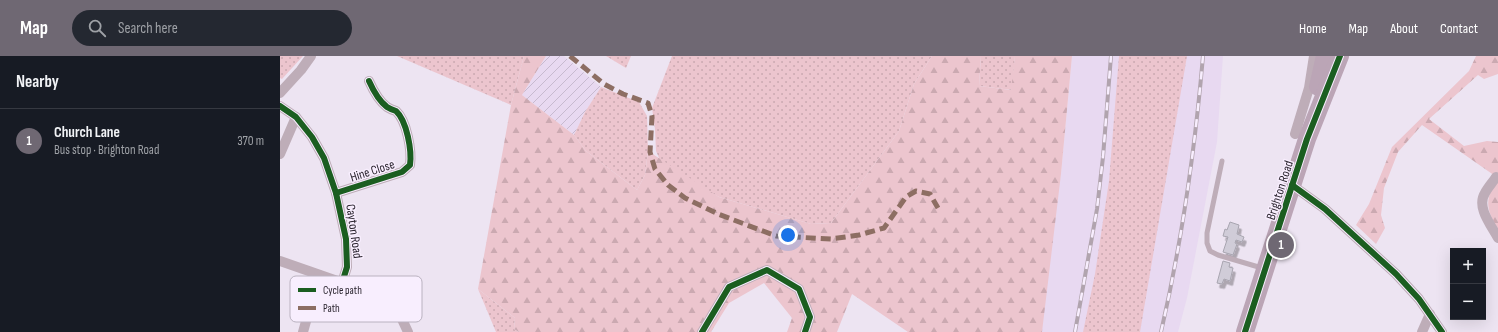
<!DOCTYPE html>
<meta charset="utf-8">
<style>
:root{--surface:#171b24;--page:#242831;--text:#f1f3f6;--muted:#9ea1a6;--line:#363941;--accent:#6f6873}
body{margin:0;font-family:"Sofia Sans Condensed",sans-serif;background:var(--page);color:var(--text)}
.controls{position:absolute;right:12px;bottom:12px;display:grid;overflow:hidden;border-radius:0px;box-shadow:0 4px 16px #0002}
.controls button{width:36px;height:36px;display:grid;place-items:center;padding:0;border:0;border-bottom:1px solid var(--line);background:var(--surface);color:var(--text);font:20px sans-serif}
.you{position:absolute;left:508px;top:179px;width:14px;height:14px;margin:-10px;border:3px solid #fff;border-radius:50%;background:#1a73e8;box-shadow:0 0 0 6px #1a73e833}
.badge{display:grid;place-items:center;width:26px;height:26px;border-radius:50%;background:var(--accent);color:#fff;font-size:13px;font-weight:700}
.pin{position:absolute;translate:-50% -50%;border:2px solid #fff;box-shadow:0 1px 4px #0006}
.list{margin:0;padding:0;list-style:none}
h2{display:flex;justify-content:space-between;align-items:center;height:52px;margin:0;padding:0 16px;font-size:17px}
h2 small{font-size:13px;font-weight:400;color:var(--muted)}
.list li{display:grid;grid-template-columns:26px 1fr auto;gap:12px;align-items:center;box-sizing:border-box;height:64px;padding:0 16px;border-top:1px solid var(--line)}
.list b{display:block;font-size:15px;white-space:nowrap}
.list p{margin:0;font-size:13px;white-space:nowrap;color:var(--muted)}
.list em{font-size:13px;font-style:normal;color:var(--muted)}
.icon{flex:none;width:22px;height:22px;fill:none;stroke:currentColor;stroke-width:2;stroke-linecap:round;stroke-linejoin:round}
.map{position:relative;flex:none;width:1218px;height:276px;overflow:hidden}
header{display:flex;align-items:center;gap:24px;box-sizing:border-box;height:56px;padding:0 20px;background:var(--accent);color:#fff}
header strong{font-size:19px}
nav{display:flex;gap:22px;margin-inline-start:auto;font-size:14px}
.search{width:280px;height:36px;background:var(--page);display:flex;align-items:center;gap:10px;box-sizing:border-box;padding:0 14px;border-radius:22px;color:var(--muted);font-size:15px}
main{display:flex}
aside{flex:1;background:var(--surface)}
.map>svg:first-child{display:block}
.built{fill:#e8d9f1}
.industrial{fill:url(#industrial-furrows)}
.grass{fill:url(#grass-dots)}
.forest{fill:url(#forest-firs)}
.building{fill:#d0ccd8;stroke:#a8a5b0;filter:url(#shadow)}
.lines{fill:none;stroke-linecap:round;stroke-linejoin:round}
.lane{stroke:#beadb8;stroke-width:5}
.street{stroke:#beadb8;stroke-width:10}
.highway{stroke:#bba5b6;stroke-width:18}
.rail-casing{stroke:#b1a4ae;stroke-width:4}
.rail{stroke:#f8eefe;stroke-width:2.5;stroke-dasharray:8;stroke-linecap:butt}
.quiet{stroke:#8d6e63;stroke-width:5;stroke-dasharray:10 5;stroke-linecap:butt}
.cycleway-casing{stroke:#f8eefe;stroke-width:8}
.cycleway{stroke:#1b5e20;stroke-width:6}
.labels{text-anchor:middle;stroke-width:3;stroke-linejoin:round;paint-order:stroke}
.street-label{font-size:13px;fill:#2b252f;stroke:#f8eefe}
.key{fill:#f8eefe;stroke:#bab2c0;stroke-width:1}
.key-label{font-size:11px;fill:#2b252f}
</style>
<header>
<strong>Map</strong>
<div class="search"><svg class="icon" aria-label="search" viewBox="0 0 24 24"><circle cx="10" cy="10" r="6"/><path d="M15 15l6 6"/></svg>Search here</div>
<nav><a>Home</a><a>Map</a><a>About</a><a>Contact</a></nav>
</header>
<main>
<aside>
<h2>Nearby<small></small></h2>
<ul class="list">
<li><span class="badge">1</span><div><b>Church Lane</b><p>Bus stop · Brighton Road</p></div><em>370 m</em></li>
</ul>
</aside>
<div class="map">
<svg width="1218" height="276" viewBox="0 0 1218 276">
<defs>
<pattern id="industrial-furrows" width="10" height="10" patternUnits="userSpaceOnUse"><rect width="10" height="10" fill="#e8d9f1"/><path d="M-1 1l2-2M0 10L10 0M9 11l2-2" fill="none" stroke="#c7bacf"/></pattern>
<pattern id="grass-dots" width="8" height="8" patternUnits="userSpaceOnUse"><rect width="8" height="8" fill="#ecc5ce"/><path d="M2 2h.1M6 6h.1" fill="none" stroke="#cba9b1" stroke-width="1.8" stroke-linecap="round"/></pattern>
<pattern id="forest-firs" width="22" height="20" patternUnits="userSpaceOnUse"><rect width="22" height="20" fill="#ecc5ce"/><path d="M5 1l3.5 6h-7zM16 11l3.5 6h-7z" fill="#cba9b1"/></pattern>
<filter id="shadow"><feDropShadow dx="2.5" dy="4.5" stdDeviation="0" flood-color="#0004"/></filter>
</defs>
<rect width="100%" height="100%" fill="#ede4f2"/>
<polygon class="built" points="792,0 943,0 937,86 907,242 898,276 752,276 781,118"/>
<polygon class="industrial" points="266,0 284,0 321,31 305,56 294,79 242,39"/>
<g class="grass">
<polygon points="0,0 23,0 2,23 0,22"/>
<polygon points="117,0 244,0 231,49"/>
<polygon points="326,0 351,0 346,12"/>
<polygon points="392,0 652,0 634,28 619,75 551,167 531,168 439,141 383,111 376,95 375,73 372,52"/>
<polygon points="701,0 735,0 732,34 699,30"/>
<polygon points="839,0 907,0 860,276 803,276 815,218 829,125"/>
<polygon points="321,31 359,46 367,60 368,95 365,119 357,134 306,95 294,79 305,56"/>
<polygon points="198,233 235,262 234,273 239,276 216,276"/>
</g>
<g class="forest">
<polygon points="244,0 266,0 242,39 294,79 306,95 357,134 365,119 368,95 439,141 531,168 551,167 619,75 634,28 652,0 701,0 699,30 731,34 735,0 792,0 781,118 762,276 628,276 572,238 557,276 507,276 512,262 484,227 449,247 431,276 239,276 234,273 235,262 198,233 231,49"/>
<path d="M1196 0H1218V18L1204 23 1198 19 1149 63 1184 90 1207 85 1218 86V173C1205 152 1205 142 1218 122L1142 69 1118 96 1104 132 1101 159 1105 172 1096 188 1076 169 1089 148 1112 91 1189 15Z"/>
</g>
<g class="building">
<polygon points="950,166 959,169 957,178 964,181 962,186 956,184 955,187 957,188 953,199 943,196 948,181 943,180 945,173 947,174"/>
<polygon points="943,205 950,207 949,211 953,212 950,225 944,223 942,228 937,227"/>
</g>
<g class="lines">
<polyline class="lane" points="942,105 927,177 927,187 930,195 938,199 982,212"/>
<g class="street">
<polyline points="0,37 21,14 31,0"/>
<polyline points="0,50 16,61 32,81 44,102 56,137 66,183 67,211 62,227"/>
<polyline points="1015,78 1029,32 1034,0"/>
<polyline points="0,98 16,61"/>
<path d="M1216 121C1213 126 1208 131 1205 137 1196 151 1211 169 1218 182"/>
<polyline points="1012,129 1045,153 1116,218 1139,243 1162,276"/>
<path d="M56 137 122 116 130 109C132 95 127 65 116 55 113 54 110 53 107 51 99 45 93 34 89 25"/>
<polyline points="0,205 109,243 114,246 128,276"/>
<polyline points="23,276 39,219"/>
<polyline points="422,276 449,231 487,214 519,233 530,261 525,276"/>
<polyline points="1142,276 1150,258"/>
</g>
<g class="highway">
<polyline points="1038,31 1045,0"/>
<polyline points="965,276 1027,83 1060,0"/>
</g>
<g class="rail-casing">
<g id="rail">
<polyline points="795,276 817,153 823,101 831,0"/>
<path d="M881 276C902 185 915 93 923 0"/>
</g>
</g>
<use href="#rail" class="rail"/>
<polyline class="quiet" points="290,0 324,28 343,38 368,47 372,60 370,96 375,113 388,129 405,142 438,158 496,180 551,183 579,179 604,172 626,141 636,135 650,138 658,152"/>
<g class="cycleway-casing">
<g id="cycleway">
<polyline points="0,50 16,61 32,81 44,102 56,137 66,183 67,211 62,227"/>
<polyline points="1012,129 1045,153 1116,218 1139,243 1162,276"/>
<path d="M56 137 122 116 130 109C132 95 127 65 116 55 113 54 110 53 107 51 99 45 93 34 89 25"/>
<polyline points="422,276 449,231 487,214 519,233 530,261 525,276"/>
<polyline points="965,276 1027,83 1060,0"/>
</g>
</g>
<use href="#cycleway" class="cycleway"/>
</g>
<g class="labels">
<g class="street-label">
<text transform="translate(92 114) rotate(-18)" y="5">Hine Close</text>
<text transform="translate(999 134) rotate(-72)" y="5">Brighton Road</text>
<text transform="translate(75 175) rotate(82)" y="5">Cayton Road</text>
</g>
</g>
<rect x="10" y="220" width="132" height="46" rx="6" class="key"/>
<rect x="18" y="232" width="18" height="4" fill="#1b5e20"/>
<rect x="18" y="250" width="18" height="4" fill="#8d6e63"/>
<g class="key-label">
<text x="43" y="238">Cycle path</text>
<text x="43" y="256">Path</text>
</g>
</svg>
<div class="controls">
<button>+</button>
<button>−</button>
</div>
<div class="you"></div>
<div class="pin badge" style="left:1001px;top:189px">1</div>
</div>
</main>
